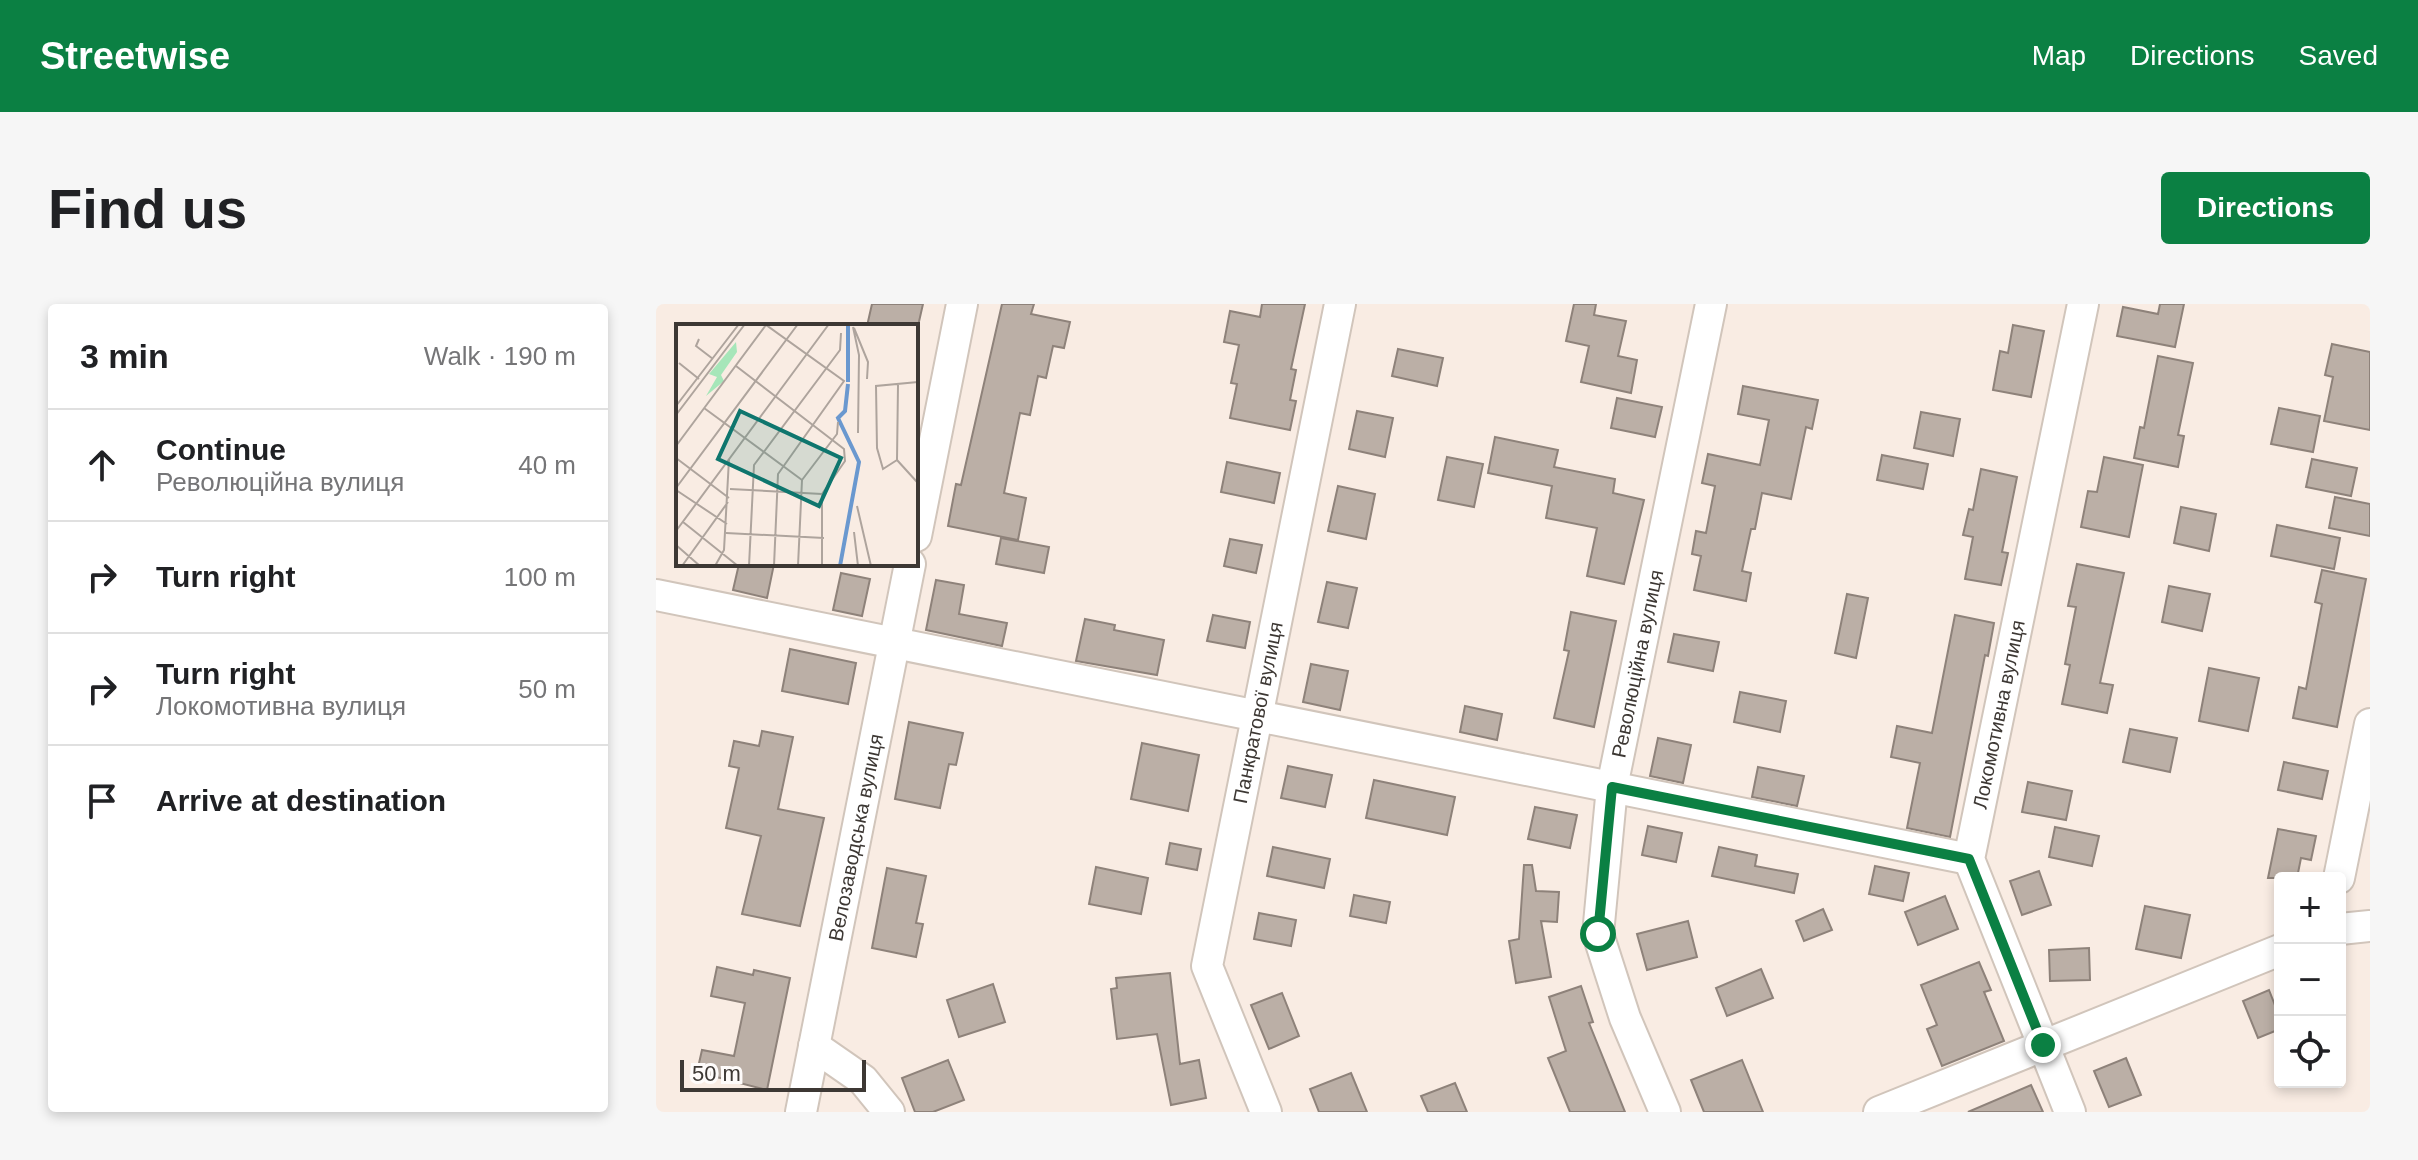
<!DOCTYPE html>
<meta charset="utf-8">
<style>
:root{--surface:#fff;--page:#f6f6f6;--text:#202124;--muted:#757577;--line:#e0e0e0;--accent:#0b8043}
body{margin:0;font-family:Helvetica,sans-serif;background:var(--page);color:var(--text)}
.controls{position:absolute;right:24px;bottom:24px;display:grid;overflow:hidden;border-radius:8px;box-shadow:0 4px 12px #0003}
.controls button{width:72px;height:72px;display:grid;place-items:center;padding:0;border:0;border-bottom:2px solid var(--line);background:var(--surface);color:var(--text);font:40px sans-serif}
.scale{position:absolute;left:24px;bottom:20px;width:186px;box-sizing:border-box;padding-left:8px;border:4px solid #3d3834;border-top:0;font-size:22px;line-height:28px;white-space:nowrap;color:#3d3834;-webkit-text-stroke:6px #fefbfa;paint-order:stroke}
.stop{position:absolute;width:24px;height:24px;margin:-18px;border:6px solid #0b8043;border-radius:50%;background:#fff}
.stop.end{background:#0b8043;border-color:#fff;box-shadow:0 2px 8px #0008}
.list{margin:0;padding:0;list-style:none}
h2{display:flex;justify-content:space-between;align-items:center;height:104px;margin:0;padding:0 32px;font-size:34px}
h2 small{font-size:26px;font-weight:400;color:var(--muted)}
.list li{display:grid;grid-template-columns:52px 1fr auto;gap:24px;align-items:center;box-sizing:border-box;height:112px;padding:0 32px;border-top:2px solid var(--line)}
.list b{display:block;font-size:30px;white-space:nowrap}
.list p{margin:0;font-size:26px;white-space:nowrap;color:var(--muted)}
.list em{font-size:26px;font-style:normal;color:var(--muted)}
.icon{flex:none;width:44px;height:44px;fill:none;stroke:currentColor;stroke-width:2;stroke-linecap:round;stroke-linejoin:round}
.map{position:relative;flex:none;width:1714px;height:808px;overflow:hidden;border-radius:8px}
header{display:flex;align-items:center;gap:48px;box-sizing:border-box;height:112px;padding:0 40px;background:var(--accent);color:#fff}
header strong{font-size:38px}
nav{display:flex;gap:44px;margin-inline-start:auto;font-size:28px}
.intro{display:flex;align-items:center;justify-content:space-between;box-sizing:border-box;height:192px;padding:0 48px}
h1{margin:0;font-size:56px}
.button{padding:20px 36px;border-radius:8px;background:var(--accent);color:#fff;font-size:28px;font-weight:700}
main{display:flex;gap:48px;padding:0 48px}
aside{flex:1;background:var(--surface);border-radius:8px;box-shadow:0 4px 12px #0003}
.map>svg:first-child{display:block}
.building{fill:#bbafa6;stroke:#8e827a;stroke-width:2}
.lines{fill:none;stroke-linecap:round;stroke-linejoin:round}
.minor-casing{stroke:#d1c5bb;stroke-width:34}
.minor{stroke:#fff;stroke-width:30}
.route{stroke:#0b8043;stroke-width:10}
.labels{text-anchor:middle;stroke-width:6;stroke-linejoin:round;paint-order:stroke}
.street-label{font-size:20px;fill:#3d3834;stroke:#fefbfa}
.inset-river{fill:none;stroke:#6a98cf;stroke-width:4}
.inset-road{fill:none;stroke:#aea49d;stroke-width:2}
.view{fill:#0f766e;fill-opacity:0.15;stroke:#0f766e;stroke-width:4}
.inset-edge{fill:none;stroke:#3d3834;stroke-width:4}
</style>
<header>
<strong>Streetwise</strong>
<nav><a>Map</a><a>Directions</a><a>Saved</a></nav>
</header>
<div class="intro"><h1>Find us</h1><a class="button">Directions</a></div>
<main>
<aside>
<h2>3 min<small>Walk · 190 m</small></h2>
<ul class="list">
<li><svg class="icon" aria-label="ahead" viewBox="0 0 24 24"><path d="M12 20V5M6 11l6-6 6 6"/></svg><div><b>Continue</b><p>Революційна вулиця</p></div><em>40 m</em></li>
<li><svg class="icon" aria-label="right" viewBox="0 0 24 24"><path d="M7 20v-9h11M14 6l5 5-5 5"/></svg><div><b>Turn right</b></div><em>100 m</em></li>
<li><svg class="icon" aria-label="right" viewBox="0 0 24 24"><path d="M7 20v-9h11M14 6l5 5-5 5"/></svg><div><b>Turn right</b><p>Локомотивна вулиця</p></div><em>50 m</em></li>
<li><svg class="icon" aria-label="arrive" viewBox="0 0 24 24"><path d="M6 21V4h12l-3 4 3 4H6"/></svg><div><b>Arrive at destination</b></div></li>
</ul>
</aside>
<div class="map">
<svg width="1714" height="808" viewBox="0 0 1714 808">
<rect width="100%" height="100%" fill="#f9ece3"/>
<g class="building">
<polygon points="216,0 267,0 262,22 211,22"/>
<polygon points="346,0 378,0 375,10 414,18 408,44 397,42 390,74 382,72 374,111 364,109 348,189 370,194 362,236 292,222 300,180 305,181"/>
<polygon points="606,0 649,0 635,65 640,66 634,96 640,97 634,126 574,114 581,80 575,79 583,41 568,38 574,7 604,13"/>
<polygon points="918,0 940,0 938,11 970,17 962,52 981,56 975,89 925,78 933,42 910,37"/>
<polygon points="1504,0 1528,0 1519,43 1461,32 1467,3 1502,10"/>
<polygon points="1357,21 1388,27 1375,93 1337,86 1344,47 1352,49"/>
<polygon points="1676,40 1714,48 1714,126 1668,117 1677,73 1669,71"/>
<polygon points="742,45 787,54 781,82 736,72"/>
<polygon points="1502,52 1537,59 1522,131 1528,132 1522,163 1478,154 1484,123 1488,124"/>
<polygon points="1087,82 1162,96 1156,125 1150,123 1135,195 1106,189 1099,225 1095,225 1086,267 1095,269 1090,297 1038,286 1045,252 1036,250 1040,227 1050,229 1059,182 1046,179 1052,150 1104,161 1113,116 1082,110"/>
<polygon points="961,94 1006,103 999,133 955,124"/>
<polygon points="1623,104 1664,112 1657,148 1615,140"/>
<polygon points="701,107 737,114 729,153 693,145"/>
<polygon points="1265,108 1304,115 1297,152 1258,144"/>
<polygon points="839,133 902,146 898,163 959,175 957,189 988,196 968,280 931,272 941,224 890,214 896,182 832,169"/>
<polygon points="1226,151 1272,160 1267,185 1221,176"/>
<polygon points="791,153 827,160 818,203 782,196"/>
<polygon points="1448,153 1487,161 1473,233 1425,223 1432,187 1441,188"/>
<polygon points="1656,155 1701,164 1695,192 1650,183"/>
<polygon points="571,158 624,169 618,199 565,188"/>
<polygon points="1325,165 1361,173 1346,248 1352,249 1345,281 1309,275 1317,233 1307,231 1313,205 1317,206"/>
<polygon points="682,182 719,190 710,235 672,227"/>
<polygon points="1679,193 1714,200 1714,232 1673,224"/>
<polygon points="1525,203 1560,210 1553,247 1518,239"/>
<polygon points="1621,221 1684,234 1678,265 1615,252"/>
<polygon points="345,234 393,243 388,269 340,260"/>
<polygon points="574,235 606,241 600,269 568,262"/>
<polygon points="83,260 118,260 111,294 77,286"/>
<polygon points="1421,260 1468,269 1444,379 1457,381 1451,409 1406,400 1414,361 1409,360 1420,303 1412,302"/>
<polygon points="1666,266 1710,275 1681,423 1637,414 1643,383 1650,385 1666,300 1659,298"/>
<polygon points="185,269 214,275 206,312 177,306"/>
<polygon points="280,276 308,281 303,310 351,319 346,342 270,326"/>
<polygon points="671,278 701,284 692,324 662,318"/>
<polygon points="1513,282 1554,290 1546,327 1506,318"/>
<polygon points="1191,290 1212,294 1200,354 1179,349"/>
<polygon points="915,308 960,317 938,423 898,414 913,347 908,346"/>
<polygon points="557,311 594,318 589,344 551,337"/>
<polygon points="1299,311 1338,319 1332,352 1329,351 1294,533 1251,524 1264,459 1235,453 1241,422 1276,429"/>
<polygon points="429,315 459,321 458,326 508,336 501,371 420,357"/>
<polygon points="1018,330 1063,338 1057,367 1012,358"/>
<polygon points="134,345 200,359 192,400 126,387"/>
<polygon points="655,360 692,367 684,406 647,398"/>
<polygon points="1553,364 1603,374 1592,427 1543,417"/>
<polygon points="1084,388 1130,397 1124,428 1078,418"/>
<polygon points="809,402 846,410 841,436 804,428"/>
<polygon points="253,418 307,429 300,461 293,460 284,504 239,495"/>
<polygon points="1474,425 1521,434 1514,468 1467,458"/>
<polygon points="106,427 137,433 122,505 168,514 144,622 86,610 105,532 70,524 83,464 73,462 78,437 103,442"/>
<polygon points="1002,434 1035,441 1027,479 994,472"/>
<polygon points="486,439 543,451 532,507 475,495"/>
<polygon points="1628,458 1672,467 1666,495 1622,486"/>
<polygon points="632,462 676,471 669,503 625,494"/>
<polygon points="1102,463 1148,472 1141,502 1096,493"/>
<polygon points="718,476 799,493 791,531 710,514"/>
<polygon points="1372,478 1416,487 1410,516 1366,508"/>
<polygon points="879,503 921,511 914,544 872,535"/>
<polygon points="992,522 1026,529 1020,558 986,551"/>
<polygon points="1399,523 1443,532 1436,562 1393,553"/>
<polygon points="1622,525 1660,532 1655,556 1645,554 1641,574 1612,574"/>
<polygon points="514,539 545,545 541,566 510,560"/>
<polygon points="617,543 674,555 668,584 611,572"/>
<polygon points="1063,543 1101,551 1099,562 1142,570 1138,589 1056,572"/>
<polygon points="868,561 876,561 880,587 903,588 901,618 885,617 895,673 860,679 853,637 863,635"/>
<polygon points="1219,562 1253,569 1247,597 1213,590"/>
<polygon points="440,563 492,574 485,610 433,600"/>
<polygon points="231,564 270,572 260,619 267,620 260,653 216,644"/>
<polygon points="1383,567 1395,601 1366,611 1354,577"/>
<polygon points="698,591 734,598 730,619 694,612"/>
<polygon points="1289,592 1302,625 1262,641 1249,608"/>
<polygon points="1489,602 1534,611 1525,654 1480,645"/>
<polygon points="1167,605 1176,626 1148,637 1140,617"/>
<polygon points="603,609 640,616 635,642 598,635"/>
<polygon points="1032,617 1041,653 991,666 981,630"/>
<polygon points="1433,644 1434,676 1394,677 1393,646"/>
<polygon points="1323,658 1335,686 1328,688 1348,737 1286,762 1271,725 1281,721 1265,681"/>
<polygon points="61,663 97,671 98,666 134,674 111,786 41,768 46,746 78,752 89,699 55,692"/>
<polygon points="1105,665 1117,694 1071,712 1060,684"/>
<polygon points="514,669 524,760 543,756 550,794 515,801 501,730 461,735 455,685 461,684 460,674"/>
<polygon points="337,680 349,718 303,733 291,696"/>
<polygon points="925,682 937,718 933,719 969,808 914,808 892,754 910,747 893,693"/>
<polygon points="1613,686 1624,714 1624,725 1602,734 1587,697"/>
<polygon points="626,689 643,732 613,745 595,701"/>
<polygon points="1470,754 1485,791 1453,803 1438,767"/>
<polygon points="292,756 308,796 277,808 259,808 246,774"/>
<polygon points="1086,756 1107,808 1048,808 1035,776"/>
<polygon points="695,769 711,808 663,808 654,785"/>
<polygon points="799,779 811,808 772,808 765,792"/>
<polygon points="1375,781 1387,808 1312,808"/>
</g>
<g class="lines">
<g class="minor-casing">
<g id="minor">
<polyline points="260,232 306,0"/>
<polyline points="0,291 1313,555"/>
<polyline points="1683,574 1714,420"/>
<polyline points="1684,625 1714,622"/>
<polyline points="158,742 207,776 233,808"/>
<path id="s1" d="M145 808 254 260"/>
<path id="s2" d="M610 808 551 662 684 0"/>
<path id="s3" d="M1009 808 969 714 942 630 956 483 1055 0"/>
<polyline points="1223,808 1624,646"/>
<path id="s4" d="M1414 808 1313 555 1427 0"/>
</g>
</g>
<use href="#minor" class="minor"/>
</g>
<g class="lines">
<polyline class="route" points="942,630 956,483 1313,555 1387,741"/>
</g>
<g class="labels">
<g class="street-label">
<text dy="7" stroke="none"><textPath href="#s3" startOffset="464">Революційна вулиця</textPath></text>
<text dy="7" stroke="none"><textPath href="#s2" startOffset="416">Панкратової вулиця</textPath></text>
<text dy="7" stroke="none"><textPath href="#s4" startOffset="420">Локомотивна вулиця</textPath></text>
<text dy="7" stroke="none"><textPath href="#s1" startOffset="280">Велозаводська вулиця</textPath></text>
</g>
</g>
<g transform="translate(20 20)">
<rect width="242" height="242" fill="#f9ece3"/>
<path d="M60 18 61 28 45 51 48 57 30 72 41 53 33 50Z" fill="#a6e6b9"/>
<path class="inset-river" d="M172 0V58M164 242 183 138 162 94 169 87 172 60"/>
<path class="inset-road" d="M177 3 183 31 182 109M178 4 192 38 191 55M23 15 20 22 37 35M3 39 23 55M60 42 168 125 169 137 146 170V242M222 61 221 136 241 158M0 82 63 0M28 84 126 156M0 91 69 0M0 122 90 1 168 57 102 150 98 242M0 134 53 174M221 136 207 145 201 124 200 62 242 58M0 164 122 0M54 165 146 170M0 166 51 200M181 182 195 242M7 198 62 242M0 207 153 0M178 208 182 242M50 209 148 214M0 221 24 242M6 242 52 178M39 242 48 226 53 135M73 242 78 141 164 26 165 9M122 242 126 156 161 110 162 98"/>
<path class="view" d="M64 87 165 134 143 182 42 135Z"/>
<rect width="242" height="242" class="inset-edge"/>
</g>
</svg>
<div class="controls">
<button>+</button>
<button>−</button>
<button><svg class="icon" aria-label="locate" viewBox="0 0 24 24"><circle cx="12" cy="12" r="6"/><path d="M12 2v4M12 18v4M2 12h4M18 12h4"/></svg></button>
</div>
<div class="scale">50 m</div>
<div class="stop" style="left:942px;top:630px"></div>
<div class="stop end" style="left:1387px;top:741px"></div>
</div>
</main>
